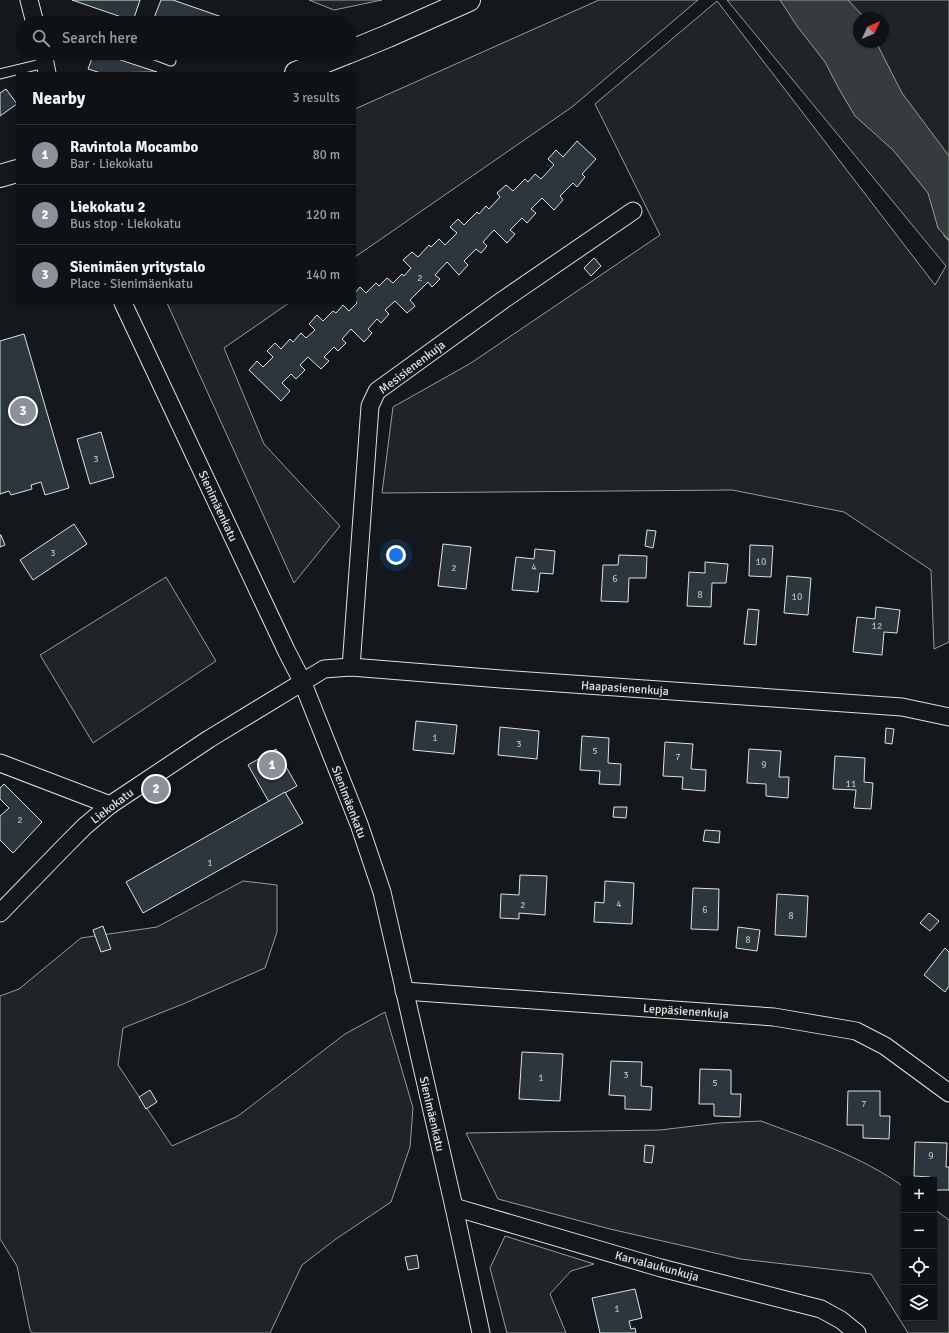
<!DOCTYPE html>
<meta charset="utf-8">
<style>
:root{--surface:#0f1215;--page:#181b1e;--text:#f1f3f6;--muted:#9b9ea0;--line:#2f3234;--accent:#8c9099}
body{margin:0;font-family:Signika,sans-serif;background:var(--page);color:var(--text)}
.controls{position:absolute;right:12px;bottom:12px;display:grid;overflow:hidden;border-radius:0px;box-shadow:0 1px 3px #0004}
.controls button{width:36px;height:36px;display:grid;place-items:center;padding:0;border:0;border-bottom:1px solid var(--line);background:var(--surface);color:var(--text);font:20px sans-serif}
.compass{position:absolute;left:853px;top:12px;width:36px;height:36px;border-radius:50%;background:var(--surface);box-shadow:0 1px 3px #0004;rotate:46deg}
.you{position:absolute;left:396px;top:555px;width:14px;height:14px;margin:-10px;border:3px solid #fff;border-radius:50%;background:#1a73e8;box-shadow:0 0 0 6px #1a73e833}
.badge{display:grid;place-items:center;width:26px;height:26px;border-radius:50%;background:var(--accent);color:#fff;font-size:13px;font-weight:700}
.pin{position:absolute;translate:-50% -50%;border:2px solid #fff;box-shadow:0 1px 4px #0006}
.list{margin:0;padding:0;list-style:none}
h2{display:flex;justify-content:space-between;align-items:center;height:52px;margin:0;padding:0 16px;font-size:17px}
h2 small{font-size:13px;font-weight:400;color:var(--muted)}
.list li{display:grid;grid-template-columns:26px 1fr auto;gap:12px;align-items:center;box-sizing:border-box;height:60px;padding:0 16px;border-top:1px solid var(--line)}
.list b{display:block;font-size:15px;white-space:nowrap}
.list p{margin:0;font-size:13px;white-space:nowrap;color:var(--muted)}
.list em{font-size:13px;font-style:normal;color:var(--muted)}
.icon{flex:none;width:22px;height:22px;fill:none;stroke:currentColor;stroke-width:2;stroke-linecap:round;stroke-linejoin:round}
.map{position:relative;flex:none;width:949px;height:1333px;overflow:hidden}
.search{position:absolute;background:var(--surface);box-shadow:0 1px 3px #0004;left:16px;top:16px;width:340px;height:44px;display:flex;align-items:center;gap:10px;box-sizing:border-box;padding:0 14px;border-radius:22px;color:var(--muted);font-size:15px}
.panel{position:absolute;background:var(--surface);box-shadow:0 1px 3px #0004;left:16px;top:72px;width:340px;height:232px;border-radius:0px}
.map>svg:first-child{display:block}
.green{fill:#202428;stroke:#939e99;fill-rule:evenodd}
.water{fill:#363b3e;stroke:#939e99}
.building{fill:#2c363c;stroke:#d8e6dc}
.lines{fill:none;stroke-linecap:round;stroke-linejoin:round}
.service-casing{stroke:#d8e6dc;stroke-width:11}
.minor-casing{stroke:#d8e6dc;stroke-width:19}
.tertiary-casing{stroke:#d8e6dc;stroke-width:24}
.service{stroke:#14181c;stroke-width:9}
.minor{stroke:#14181c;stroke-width:17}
.tertiary{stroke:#14181c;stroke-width:22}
.labels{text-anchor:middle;stroke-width:3;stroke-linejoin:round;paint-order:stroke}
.number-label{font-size:10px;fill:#adbab4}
.street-label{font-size:12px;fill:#d8e6dc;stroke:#14181c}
</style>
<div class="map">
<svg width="949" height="1333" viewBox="0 0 949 1333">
<rect width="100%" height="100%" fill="#14181c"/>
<g class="green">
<polygon points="309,0 382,0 334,10"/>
<polygon points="599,0 698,0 572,107 355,257 355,109"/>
<polygon points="727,0 784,0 909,152 941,217 944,236 949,241 949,642 934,649 931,570 844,512 732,490 382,493 393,407 471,363 660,235 595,104 717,1 935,285 946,266"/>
<path d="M830 0H949V173ZM859 18H883V42H859Z"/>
<polygon points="167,303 289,303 224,348 264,444 340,526 294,583"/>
<polygon points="166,577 216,661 93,743 40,655"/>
<polygon points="243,881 277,885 277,932 265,968 183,1004 123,1028 118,1065 172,1146 238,1116 345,1034 385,1012 413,1108 410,1147 391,1202 336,1239 302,1265 270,1333 32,1333 30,1330 17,1266 0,1239 0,996 19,989 81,938 157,927"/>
<path d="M761 1121C811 1140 861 1156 904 1187V1318H934V1209L949 1220V1333H908L871 1274 741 1259 610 1229 498 1199 466 1133 660 1130 719 1123Z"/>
<polygon points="505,1236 594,1264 571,1271 550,1294 566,1333 507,1333 490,1268"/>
</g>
<polygon class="water" points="780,0 848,0 862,15 863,18 859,18 859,42 876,42 902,93 949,156 949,240 938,228 928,193 893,150 855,116 839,89 825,62 797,26"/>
<g class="building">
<polygon points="72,0 140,0 133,21"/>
<polygon points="161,0 173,0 222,17 220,23 152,23"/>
<polygon points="94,53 99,53 157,72 101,73 88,69"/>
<polygon points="6,89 17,104 0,116 0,93"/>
<polygon points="577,141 596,159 582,174 585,177 577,187 573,183 560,196 563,200 554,210 542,198 531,209 536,213 527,223 522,218 510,230 515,234 507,243 494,230 483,242 487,246 481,253 476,249 464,261 468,265 459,275 447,262 435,275 440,279 432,287 428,282 410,300 415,306 407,313 395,301 385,310 389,314 381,323 377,319 368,329 372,333 364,342 351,329 342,339 346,343 338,351 334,347 324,357 329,361 321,369 308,357 300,365 305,370 296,379 291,374 282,383 290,391 281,401 249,370 257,361 263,367 273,357 267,351 275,343 281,349 290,339 293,342 301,333 306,338 315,330 309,324 317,315 323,321 333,311 336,313 343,305 349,311 357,303 355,300 355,293 360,287 366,293 376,283 379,286 387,278 393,283 402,274 404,276 411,268 403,260 412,252 418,257 429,245 431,247 439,239 445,245 457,233 450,227 458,219 464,225 477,212 479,214 486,206 489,209 500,197 497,193 506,185 513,191 525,179 528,182 535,174 541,179 554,165 548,159 556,150 563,157"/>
<polygon points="594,258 601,266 591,276 584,268"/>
<polygon points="24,334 69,488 45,495 41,482 31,485 32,489 11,495 9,491 0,494 0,341"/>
<polygon points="101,432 114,477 90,484 77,439"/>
<polygon points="74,524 87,544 33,580 20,560"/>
<polygon points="647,530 656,531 653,548 645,546"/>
<polygon points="0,535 1,535 5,545 0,547"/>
<polygon points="443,544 471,547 466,589 438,586"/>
<polygon points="750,545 773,546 771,577 749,576"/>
<polygon points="535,549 555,551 553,574 540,573 538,592 512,590 516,557 534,559"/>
<polygon points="619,555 647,556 646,578 629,578 628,602 601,601 603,565 618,565"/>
<polygon points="705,562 728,564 726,583 712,583 711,607 687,606 689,572 705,573"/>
<polygon points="787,576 811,578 808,615 784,613"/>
<polygon points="876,607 900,610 897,633 884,632 882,655 853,652 857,617 875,619"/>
<polygon points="748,609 759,610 756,645 744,644"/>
<polygon points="416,721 457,725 454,754 413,750"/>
<polygon points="500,727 539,731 537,759 498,755"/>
<polygon points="886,728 894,729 892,744 885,743"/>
<polygon points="582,736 609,738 608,763 621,764 620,785 599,784 600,771 580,770"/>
<polygon points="665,742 693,744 691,769 706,770 705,791 682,789 683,777 663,776"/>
<polygon points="276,749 297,786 269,802 248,765"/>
<polygon points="749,749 781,751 779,777 789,777 788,798 766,796 766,784 747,783"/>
<polygon points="835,756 865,758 864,782 873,783 871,809 854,808 856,790 833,789"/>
<polygon points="4,784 42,822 13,853 0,840 0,816 9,808 0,799 0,788"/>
<polygon points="285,792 303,823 143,913 126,882"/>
<polygon points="614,807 627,807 626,818 613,817"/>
<polygon points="705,830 720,831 719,843 703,841"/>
<polygon points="520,875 547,876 545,915 519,913 519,919 500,918 501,894 519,895"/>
<polygon points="605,881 634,883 632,924 594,922 595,902 604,903"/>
<polygon points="693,888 719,889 718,930 691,929"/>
<polygon points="777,894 808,896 806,937 775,935"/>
<polygon points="929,913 939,921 930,931 920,923"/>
<polygon points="103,926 111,949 101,952 93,930"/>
<polygon points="738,927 760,930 757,951 736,948"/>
<polygon points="945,948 949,952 949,986 945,992 924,975"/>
<polygon points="522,1052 563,1054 560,1101 519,1099"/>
<polygon points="611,1061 642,1062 641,1086 652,1087 651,1110 625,1109 625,1096 609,1095"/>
<polygon points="700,1069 731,1070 731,1094 741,1094 740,1117 714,1116 714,1104 699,1104"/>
<polygon points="150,1090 157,1102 146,1109 139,1097"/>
<polygon points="848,1091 880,1091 880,1116 890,1116 889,1139 863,1138 863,1125 847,1125"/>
<polygon points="915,1142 947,1143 946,1167 949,1167 949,1190 934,1190 934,1180 930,1180 930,1177 914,1176"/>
<polygon points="645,1145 654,1146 652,1163 644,1162"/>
<polygon points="417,1255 419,1268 408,1270 405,1257"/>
<polygon points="635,1289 642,1318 629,1321 631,1329 635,1328 636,1333 600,1333 592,1298"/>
</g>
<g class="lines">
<g class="service-casing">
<g id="service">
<polyline points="150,53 171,61"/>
<polyline points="0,74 45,63"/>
</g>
</g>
<g class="minor-casing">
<g id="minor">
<polyline points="29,0 35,23"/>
<polyline points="43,53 47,73"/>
<polyline points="123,303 286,650 302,681 359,824 382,892 454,1207 481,1333"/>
<polyline points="351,667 370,406 377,391 503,300 633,211"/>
<polyline points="0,763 110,805"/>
<polyline points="0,913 66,845 85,826 110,805 209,739 324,669 351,667 501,679 902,707 949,717"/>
<polyline points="404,991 774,1017 856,1031 885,1046 949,1093"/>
<polyline points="454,1207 661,1268 821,1309 841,1320 857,1333"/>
</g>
</g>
<g class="tertiary-casing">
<g id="tertiary">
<polyline points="349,52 388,36 469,0"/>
<polyline points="296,73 346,53"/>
<polyline points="0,176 17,171"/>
</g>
</g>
<use href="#service" class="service"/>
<use href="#minor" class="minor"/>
<use href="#tertiary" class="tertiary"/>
</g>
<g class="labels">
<g class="number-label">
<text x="420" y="281">2</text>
<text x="96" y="462">3</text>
<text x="53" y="556">3</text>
<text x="761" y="565">10</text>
<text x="534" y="570">4</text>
<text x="454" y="571">2</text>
<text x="615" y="582">6</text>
<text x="700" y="598">8</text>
<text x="797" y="600">10</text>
<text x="877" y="629">12</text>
<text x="435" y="741">1</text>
<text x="519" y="747">3</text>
<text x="595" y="754">5</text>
<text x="678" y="760">7</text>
<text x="764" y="768">9</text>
<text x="851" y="787">11</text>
<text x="20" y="823">2</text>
<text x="210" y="866">1</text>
<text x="619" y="907">4</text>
<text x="523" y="908">2</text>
<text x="705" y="913">6</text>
<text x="791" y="919">8</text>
<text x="748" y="943">8</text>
<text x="626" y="1078">3</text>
<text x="541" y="1081">1</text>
<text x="715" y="1086">5</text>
<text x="864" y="1107">7</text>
<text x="931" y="1159">9</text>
<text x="617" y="1312">1</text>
</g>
<g class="street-label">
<text transform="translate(412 367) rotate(-37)" y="4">Mesisienenkuja</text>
<text transform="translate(218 506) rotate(65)" y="4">Sienimäenkatu</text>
<text transform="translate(625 688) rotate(4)" y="4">Haapasienenkuja</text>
<text transform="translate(349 802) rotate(69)" y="4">Sienimäenkatu</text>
<text transform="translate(112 806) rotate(-37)" y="4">Liekokatu</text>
<text transform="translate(686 1011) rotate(4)" y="4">Leppäsienenkuja</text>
<text transform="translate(432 1114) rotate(77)" y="4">Sienimäenkatu</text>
<text transform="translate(657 1266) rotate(15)" y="4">Karvalaukunkuja</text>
</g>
</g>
</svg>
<div class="controls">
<button>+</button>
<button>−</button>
<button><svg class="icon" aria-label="locate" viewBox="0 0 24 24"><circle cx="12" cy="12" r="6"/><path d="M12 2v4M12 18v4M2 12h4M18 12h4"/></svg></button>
<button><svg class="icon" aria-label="layers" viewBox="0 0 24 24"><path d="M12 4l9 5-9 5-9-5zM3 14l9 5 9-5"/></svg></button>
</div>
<svg class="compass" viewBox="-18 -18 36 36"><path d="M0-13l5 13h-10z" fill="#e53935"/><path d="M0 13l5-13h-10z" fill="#9b9ea0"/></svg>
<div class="you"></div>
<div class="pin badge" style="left:272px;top:765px">1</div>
<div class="pin badge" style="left:156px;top:789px">2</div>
<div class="pin badge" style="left:23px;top:411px">3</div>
<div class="search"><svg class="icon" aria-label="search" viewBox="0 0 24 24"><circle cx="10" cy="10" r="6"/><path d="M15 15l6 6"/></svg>Search here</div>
<section class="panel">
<h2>Nearby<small>3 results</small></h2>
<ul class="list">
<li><span class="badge">1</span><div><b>Ravintola Mocambo</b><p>Bar · Liekokatu</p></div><em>80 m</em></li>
<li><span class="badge">2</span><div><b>Liekokatu 2</b><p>Bus stop · Liekokatu</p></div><em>120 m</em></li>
<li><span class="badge">3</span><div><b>Sienimäen yritystalo</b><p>Place · Sienimäenkatu</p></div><em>140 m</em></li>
</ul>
</section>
</div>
